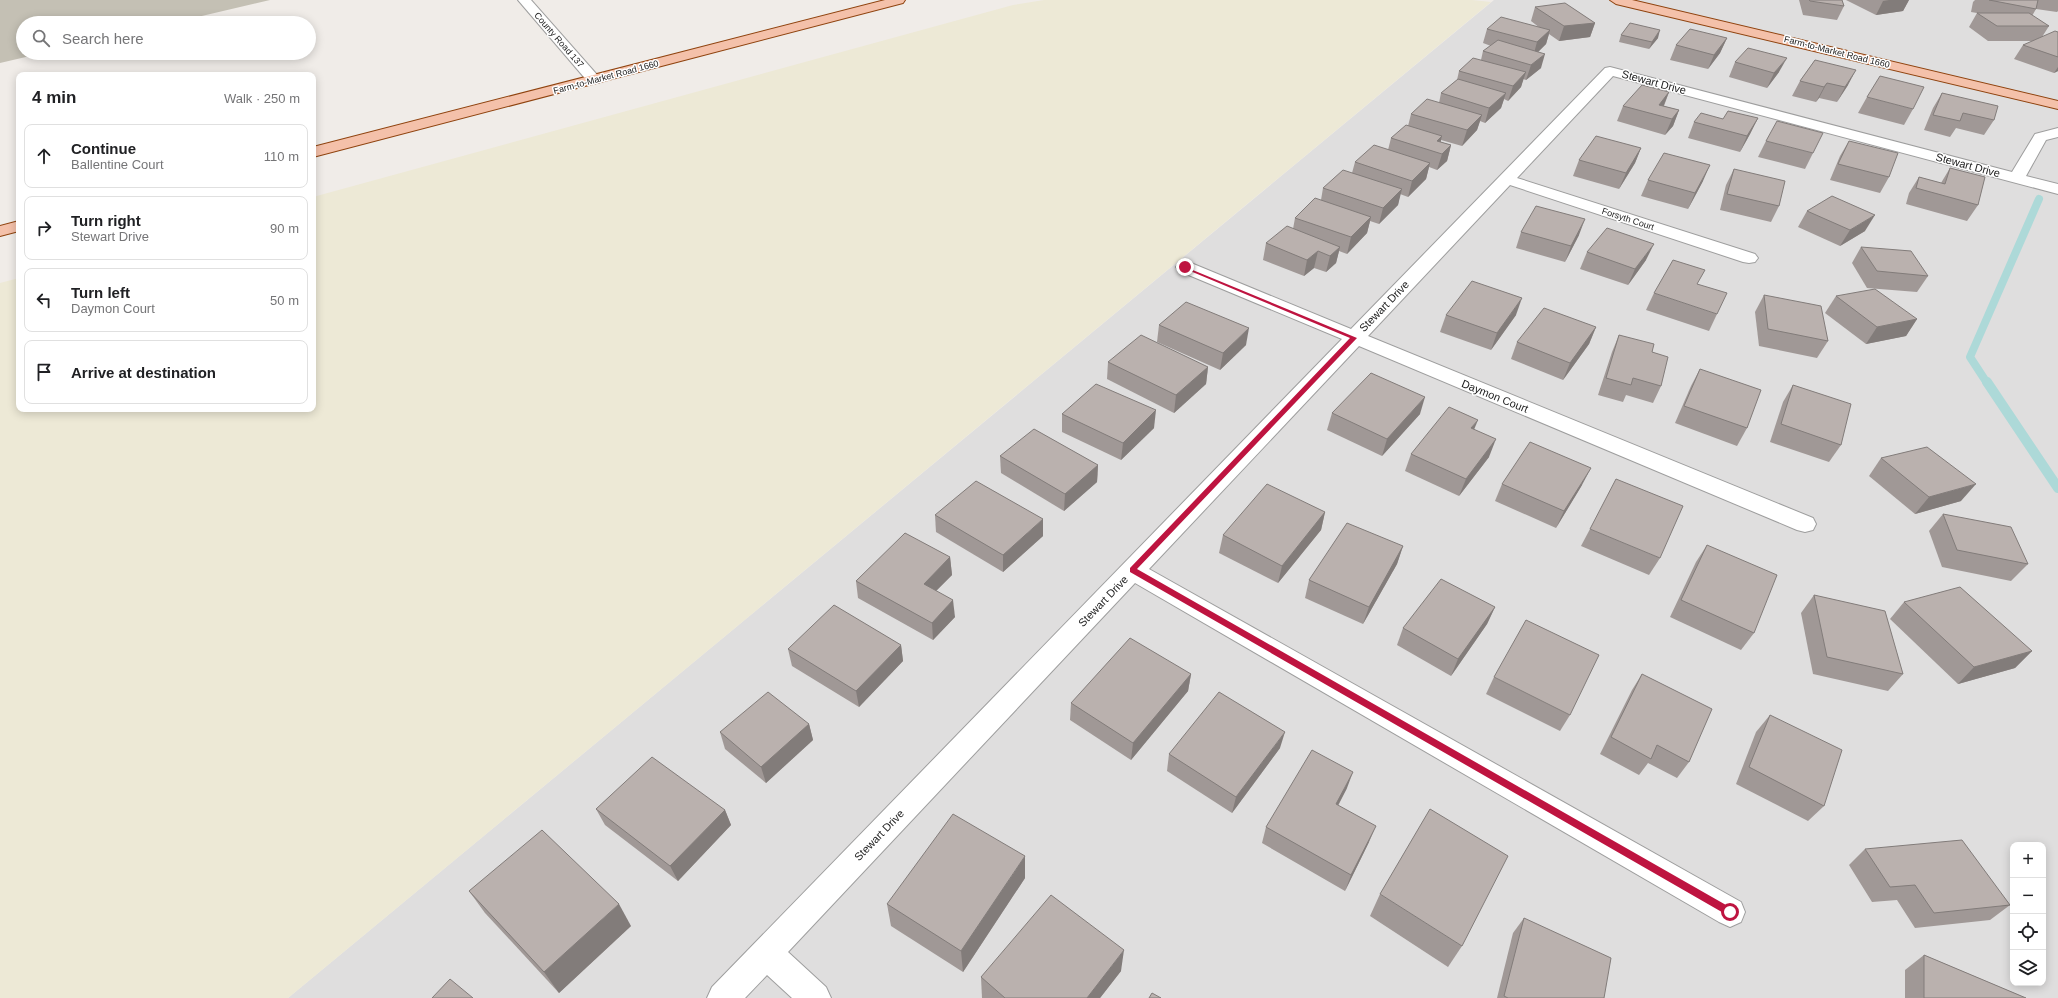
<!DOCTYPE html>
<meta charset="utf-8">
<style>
:root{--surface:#fff;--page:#f6f6f6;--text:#202124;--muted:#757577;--line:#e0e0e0}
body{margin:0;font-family:Helvetica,sans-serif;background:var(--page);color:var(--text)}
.controls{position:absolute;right:12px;bottom:12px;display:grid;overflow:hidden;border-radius:8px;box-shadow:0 2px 10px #0003}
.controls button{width:36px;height:36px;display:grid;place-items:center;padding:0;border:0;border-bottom:1px solid var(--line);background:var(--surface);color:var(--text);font:20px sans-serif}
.stop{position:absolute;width:12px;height:12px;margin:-9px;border:3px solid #be1440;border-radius:50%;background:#fff}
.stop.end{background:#be1440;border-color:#fff;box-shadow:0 1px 4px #0008}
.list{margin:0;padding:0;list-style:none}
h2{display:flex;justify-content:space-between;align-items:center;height:52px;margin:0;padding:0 16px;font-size:17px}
h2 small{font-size:13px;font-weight:400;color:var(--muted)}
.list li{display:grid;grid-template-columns:26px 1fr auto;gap:12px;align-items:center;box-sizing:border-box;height:64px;margin:0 8px 8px;padding:0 8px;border:1px solid var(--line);border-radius:8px}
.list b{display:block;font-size:15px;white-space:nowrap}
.list p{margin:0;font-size:13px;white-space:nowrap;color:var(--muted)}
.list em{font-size:13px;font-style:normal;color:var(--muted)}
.icon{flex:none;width:22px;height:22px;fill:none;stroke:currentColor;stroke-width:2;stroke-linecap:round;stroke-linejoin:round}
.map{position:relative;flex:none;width:2058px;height:998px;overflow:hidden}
.search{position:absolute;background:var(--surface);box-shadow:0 2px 10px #0003;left:16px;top:16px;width:300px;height:44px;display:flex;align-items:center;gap:10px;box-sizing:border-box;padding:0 14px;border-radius:22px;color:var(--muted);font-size:15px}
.panel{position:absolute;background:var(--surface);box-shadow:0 2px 10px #0003;left:16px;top:72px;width:300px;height:340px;border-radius:8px}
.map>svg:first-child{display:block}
.residential{fill:#dfdede;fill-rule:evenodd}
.construction{fill:#c4c0b4}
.farmland{fill:#ede9d6}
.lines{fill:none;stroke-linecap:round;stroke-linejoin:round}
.stream-far1{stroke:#add9d8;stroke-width:8}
.stream{stroke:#add9d8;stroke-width:10}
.minor-casing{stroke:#9e9e9e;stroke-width:2}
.major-casing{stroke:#8f430f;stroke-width:2}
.minor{fill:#fff;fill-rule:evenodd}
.major{fill:#f4c1aa;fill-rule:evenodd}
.wall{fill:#a09896}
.shaded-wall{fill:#827c7a}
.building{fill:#bab1ae;stroke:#827c7a}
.route{fill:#be1440}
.labels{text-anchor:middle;stroke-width:3;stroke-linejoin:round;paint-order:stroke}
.far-street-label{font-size:9px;fill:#212121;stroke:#fff}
.street-label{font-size:11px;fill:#212121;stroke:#fff}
</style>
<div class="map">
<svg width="2058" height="998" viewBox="0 0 2058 998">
<rect width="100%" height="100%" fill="#f0ece8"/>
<path class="residential" d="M1494 0H2058V998H288ZM2013 845H2043V983H2013Z"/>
<polygon class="construction" points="0,0 270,0 172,23 23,23 23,53 43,53 0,63"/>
<polygon class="farmland" points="1044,0 1472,0 1491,2 288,998 0,998 0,283 19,278 19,409 313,409 313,197 1013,5"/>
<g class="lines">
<polyline class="stream-far1" points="1987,383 1970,357 2039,199"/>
<polyline class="stream" points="1987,382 2058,488"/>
<g class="minor-casing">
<g id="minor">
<polygon points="518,0 531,0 599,77 601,80 599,83 589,83"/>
<polygon points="1610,67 2012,172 2035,134 2058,128 2058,137 2046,140 2026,176 2058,184 2058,194 1613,76 1517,178 1755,254 1758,258 1755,262 1749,263 1743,262 1510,185 1368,336 1813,518 1816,524 1813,530 1805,532 1797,530 1359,346 1149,569 1741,902 1745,912 1741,922 1730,927 1719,922 1135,583 788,952 826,987 831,998 792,998 767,975 745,998 707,998 712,987 1342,339 1179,271 1176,267 1179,263 1185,262 1191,263 1351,329 1605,68"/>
</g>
</g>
<g class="major-casing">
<g id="major">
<polygon points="885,0 905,0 903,3 313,157 313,147"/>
<polygon points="1610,0 1632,0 2058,101 2058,109 1616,4"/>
<polygon points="19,221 19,231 0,236 0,226"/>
</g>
</g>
<use href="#minor" class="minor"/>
<use href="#major" class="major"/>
</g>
<g class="wall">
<polygon points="1799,0 1842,0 1844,6 1837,20 1803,15"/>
<polygon points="1846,0 1909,0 1903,11 1876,15"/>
<polygon points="1975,0 2058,0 2058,11 2057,12 2036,9 2032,16 2049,26 2042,37 2058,32 2058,71 2054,73 2014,59 2023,45 2033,41 1988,41 1969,27 1977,13 1971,12 1973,2"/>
<polygon points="1535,7 1595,23 1590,37 1559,41 1549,34 1546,44 1538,52 1541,68 1526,80 1523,79 1521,87 1508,101 1504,99 1501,108 1485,123 1480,121 1477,130 1462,146 1441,140 1441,142 1451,145 1447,161 1437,170 1429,167 1426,179 1408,197 1400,194 1398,205 1379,224 1370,221 1367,233 1347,254 1339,251 1336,263 1326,272 1314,268 1304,276 1263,260 1266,243 1293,229 1295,218 1321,200 1323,188 1352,173 1355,162 1388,150 1391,138 1408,126 1411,114 1439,103 1441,93 1457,80 1459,71 1481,60 1483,51 1491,46 1483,43 1487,29 1540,28 1531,21"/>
<polygon points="1621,35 1658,38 1649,49 1619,42"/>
<polygon points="1727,38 1720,53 1708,69 1670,60 1676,45"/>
<polygon points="1815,60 1848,85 1837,102 1819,98 1816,102 1792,96 1800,81"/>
<polygon points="1735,62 1779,72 1767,88 1729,77"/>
<polygon points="1669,92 1664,106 1679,110 1673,126 1665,135 1617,121 1623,106"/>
<polygon points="1942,93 1994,120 1984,135 1956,128 1950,137 1924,130 1933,108"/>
<polygon points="1867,97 1913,109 1904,125 1858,113"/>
<polygon points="1758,118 1750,134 1740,152 1688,138 1694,122 1723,119"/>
<polygon points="1766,141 1813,153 1805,169 1758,157"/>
<polygon points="1849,141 1889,177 1880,193 1830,180 1840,156"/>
<polygon points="1641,148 1635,163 1619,189 1573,176 1579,160"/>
<polygon points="1950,168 1978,205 1967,221 1906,204 1909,193 1919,177 1941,183"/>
<polygon points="1734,169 1779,206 1771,222 1720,210 1726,185"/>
<polygon points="1648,180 1703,181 1688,209 1641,196"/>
<polygon points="1807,211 1865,231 1840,246 1798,227"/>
<polygon points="1521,232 1579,235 1565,262 1516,248"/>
<polygon points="1861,247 1928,276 1917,292 1867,288 1852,263"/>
<polygon points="1587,252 1646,260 1628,285 1580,269"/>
<polygon points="1654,293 1717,314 1709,331 1646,310"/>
<polygon points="1764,295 1828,341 1817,358 1759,346 1755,312"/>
<polygon points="1836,296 1917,319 1906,336 1866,344 1825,313"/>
<polygon points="1446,315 1516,315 1491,350 1440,332"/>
<polygon points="1159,325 1246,345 1220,370 1157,342"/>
<polygon points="1596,327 1589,344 1563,380 1511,359 1517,342"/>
<polygon points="1619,335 1652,352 1661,386 1653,403 1626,395 1623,402 1598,395 1612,352"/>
<polygon points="1108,362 1208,367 1206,384 1174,413 1107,379"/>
<polygon points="1700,369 1747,428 1737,446 1675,423 1691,386"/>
<polygon points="1793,385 1841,445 1829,462 1770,442 1783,402"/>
<polygon points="1332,413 1420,414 1382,456 1327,430"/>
<polygon points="1062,414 1154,428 1121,460 1062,432"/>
<polygon points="1474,430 1489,457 1459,496 1405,471 1411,454"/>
<polygon points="1000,456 1098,465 1097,482 1064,511 1001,473"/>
<polygon points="1881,458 1961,501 1915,514 1869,476"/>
<polygon points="1502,484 1582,485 1556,528 1495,501"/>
<polygon points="1325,512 1321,530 1278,583 1219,553 1223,535"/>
<polygon points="1943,514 2028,564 2011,581 1942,567 1929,531"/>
<polygon points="935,515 1043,536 1003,572 936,532"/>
<polygon points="1590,529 1660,558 1649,575 1581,546"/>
<polygon points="1707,545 1754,633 1741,650 1670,617 1696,562"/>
<polygon points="1403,546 1397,564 1363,624 1305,598 1309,580"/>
<polygon points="950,557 952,575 936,591 955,617 933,640 858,598 856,581"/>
<polygon points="1814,595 1903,674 1888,691 1813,674 1801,613"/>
<polygon points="1904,602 2032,651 2015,668 1958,684 1890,619"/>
<polygon points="1495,607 1487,624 1451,676 1397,645 1403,628"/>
<polygon points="901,645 903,661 859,707 792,666 788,649"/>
<polygon points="1191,674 1188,691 1131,760 1070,720 1071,703"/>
<polygon points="1642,674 1689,762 1677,778 1648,763 1639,775 1600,754 1632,690"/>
<polygon points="1494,677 1570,715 1560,731 1486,694"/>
<polygon points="1770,715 1824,806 1808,821 1736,784 1756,732"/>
<polygon points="809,724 813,740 766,783 725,749 720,732"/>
<polygon points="1280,748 1232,813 1167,771 1169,754"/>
<polygon points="1347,788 1338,806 1369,842 1345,891 1262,843 1266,827"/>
<polygon points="596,809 725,810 731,825 678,881 605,825"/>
<polygon points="1865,849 2010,905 1990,920 1915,928 1897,900 1872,902 1849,865"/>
<polygon points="1025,878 963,972 891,926 887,904"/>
<polygon points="469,891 631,926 559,993 485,913"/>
<polygon points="1380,894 1462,946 1448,967 1370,916"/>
<polygon points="1524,918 1604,998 1497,998 1513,933"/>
<polygon points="1924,955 2026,998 1905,998 1905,970"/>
<polygon points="1121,971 1100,998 982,998 981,977"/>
</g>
<g class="shaded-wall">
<polygon points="1889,0 1909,0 1903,11 1876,15 1883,1"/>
<polygon points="1595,23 1590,37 1559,41 1564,26"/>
<polygon points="1550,30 1546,44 1533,57 1537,42"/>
<polygon points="1660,30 1658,38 1649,49 1652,42"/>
<polygon points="1727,38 1720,53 1708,69 1714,55"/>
<polygon points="1545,54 1541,68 1526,80 1531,65"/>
<polygon points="1787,58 1779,72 1767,88 1774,73"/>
<polygon points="2058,67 2058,71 2054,73"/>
<polygon points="1856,70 1848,85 1837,102 1845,87"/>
<polygon points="1526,72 1521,87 1508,101 1513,86"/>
<polygon points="1827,83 1819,98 1816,102 1824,87"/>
<polygon points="1669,92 1663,107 1659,105"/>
<polygon points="1506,93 1501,108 1485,123 1489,108"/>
<polygon points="1679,110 1673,126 1665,135 1672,119"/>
<polygon points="1482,115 1477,130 1462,146 1467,130"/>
<polygon points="1758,118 1750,134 1740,152 1747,136"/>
<polygon points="1442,136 1438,152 1437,141"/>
<polygon points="1451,145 1447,161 1437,170 1442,154"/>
<polygon points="1641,148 1635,163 1619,189 1626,173"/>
<polygon points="1430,163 1426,179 1408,197 1412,181"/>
<polygon points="1710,165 1703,181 1688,209 1695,193"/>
<polygon points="1402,189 1398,205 1379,224 1383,208"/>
<polygon points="1875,215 1865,231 1840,246 1850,230"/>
<polygon points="1371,217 1367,233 1347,254 1351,237"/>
<polygon points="1585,219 1579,235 1565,262 1571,246"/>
<polygon points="1654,244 1646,260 1628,285 1635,269"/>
<polygon points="1340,247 1336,263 1326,272 1330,256"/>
<polygon points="1318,251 1314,268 1304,276 1307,260"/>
<polygon points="1522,298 1516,315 1491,350 1497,333"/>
<polygon points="1917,319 1906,336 1866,344 1877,327"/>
<polygon points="1596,327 1589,344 1563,380 1570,363"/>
<polygon points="1249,328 1246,345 1220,370 1223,353"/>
<polygon points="1208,367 1206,384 1174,413 1176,395"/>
<polygon points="1425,397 1420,414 1382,456 1387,439"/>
<polygon points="1156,410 1154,428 1121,460 1123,443"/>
<polygon points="1478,420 1471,437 1471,428"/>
<polygon points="1496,439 1489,457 1459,496 1466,479"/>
<polygon points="1098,465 1097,482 1064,511 1065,494"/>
<polygon points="1591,468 1582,485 1556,528 1564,511"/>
<polygon points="1976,484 1961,501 1915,514 1929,497"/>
<polygon points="1325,512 1321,530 1278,583 1282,566"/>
<polygon points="1043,519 1043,536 1003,572 1003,555"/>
<polygon points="1403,546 1397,564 1363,624 1369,607"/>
<polygon points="950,557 952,575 926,601 924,584"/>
<polygon points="953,600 955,617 933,640 932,623"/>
<polygon points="1495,607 1487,624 1451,676 1458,659"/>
<polygon points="901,645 903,661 859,707 856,691"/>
<polygon points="2032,651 2015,668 1958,684 1974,667"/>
<polygon points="1191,674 1188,691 1131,760 1133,743"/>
<polygon points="809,724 813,740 766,783 761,767"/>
<polygon points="1285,732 1280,748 1232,813 1236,797"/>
<polygon points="1353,772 1347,788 1330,820 1336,804"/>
<polygon points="725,810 731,825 678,881 670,866"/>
<polygon points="1376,826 1369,842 1345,891 1351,875"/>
<polygon points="1025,856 1025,878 963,972 961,951"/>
<polygon points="619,904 631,926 559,993 544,972"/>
<polygon points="1124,950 1121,971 1100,998 1087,998"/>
</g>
<g class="building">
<polygon points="1809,0 1842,0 1844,6 1810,1"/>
<polygon points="1989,0 2038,0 2036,9"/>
<polygon points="1565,3 1595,23 1564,26 1535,7"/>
<polygon points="1977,13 2029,13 2049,26 1997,26"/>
<polygon points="1501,17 1550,30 1537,42 1487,29"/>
<polygon points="1630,23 1660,30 1652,42 1621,35"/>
<polygon points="1690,29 1727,38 1714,55 1676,45"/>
<polygon points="2055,31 2058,32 2058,57 2023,45"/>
<polygon points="1498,40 1545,54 1531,65 1483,51"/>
<polygon points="1748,48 1787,58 1774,73 1735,62"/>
<polygon points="1473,58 1526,72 1513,86 1459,71"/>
<polygon points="1815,60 1856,70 1845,87 1827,83 1824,87 1800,81"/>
<polygon points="1880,76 1924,87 1913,109 1867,97"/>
<polygon points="1458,79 1506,93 1489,108 1441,93"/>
<polygon points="1642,85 1669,92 1659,105 1679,110 1672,119 1623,106"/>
<polygon points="1942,93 1998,106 1994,120 1963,113 1960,121 1933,115"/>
<polygon points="1427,99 1482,115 1467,130 1411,114"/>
<polygon points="1728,111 1758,118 1747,136 1694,122 1701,113 1723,119"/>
<polygon points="1777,121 1823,133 1813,153 1766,141"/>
<polygon points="1406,125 1442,136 1437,141 1451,145 1442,154 1391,138"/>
<polygon points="1596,136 1641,148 1626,173 1579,160"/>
<polygon points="1849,141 1898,153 1889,177 1838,164"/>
<polygon points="1374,145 1430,163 1412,181 1355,162"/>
<polygon points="1664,153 1710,165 1695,193 1648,180"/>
<polygon points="1950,168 1985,177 1978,205 1916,188 1919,177 1945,184"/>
<polygon points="1734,169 1785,181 1779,206 1727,194"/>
<polygon points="1343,170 1402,189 1383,208 1323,188"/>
<polygon points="1832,196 1875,215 1850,230 1807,211"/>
<polygon points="1315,198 1371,217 1351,237 1295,218"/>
<polygon points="1536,206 1585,219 1571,246 1521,232"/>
<polygon points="1287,226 1340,247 1330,256 1318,251 1307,260 1266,243"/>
<polygon points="1607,228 1654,244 1635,269 1587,252"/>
<polygon points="1861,247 1911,251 1928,276 1877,271"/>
<polygon points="1673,260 1705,270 1697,284 1727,293 1717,314 1654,293"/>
<polygon points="1472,281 1522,298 1497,333 1446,315"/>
<polygon points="1875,289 1917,319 1877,327 1836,296"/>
<polygon points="1764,295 1821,306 1828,341 1768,329"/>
<polygon points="1186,302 1249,328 1223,353 1159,325"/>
<polygon points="1544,308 1596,327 1570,363 1517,342"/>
<polygon points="1141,335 1208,367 1176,395 1108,362"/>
<polygon points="1619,335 1654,344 1652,352 1668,357 1661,386 1633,378 1631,385 1606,378"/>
<polygon points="1700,369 1761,390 1747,428 1684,406"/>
<polygon points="1371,373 1425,397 1387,439 1332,413"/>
<polygon points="1096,384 1156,410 1123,443 1062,414"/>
<polygon points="1793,385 1851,404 1841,445 1781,424"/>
<polygon points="1449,407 1478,420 1471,428 1496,439 1466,479 1411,454"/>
<polygon points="1034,429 1098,465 1065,494 1000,456"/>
<polygon points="1530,442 1591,468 1564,511 1502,484"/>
<polygon points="1927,447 1976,484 1929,497 1881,458"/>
<polygon points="1616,479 1683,506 1660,558 1590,529"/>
<polygon points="976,481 1043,519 1003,555 935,515"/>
<polygon points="1267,484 1325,512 1282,566 1223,535"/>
<polygon points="1943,514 2011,527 2028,564 1957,550"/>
<polygon points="1347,523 1403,546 1369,607 1309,580"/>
<polygon points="905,533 950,557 924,584 953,600 932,623 856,581"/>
<polygon points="1707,545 1777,575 1754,633 1681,600"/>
<polygon points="1441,579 1495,607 1458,659 1403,628"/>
<polygon points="1960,587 2032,651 1974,667 1904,602"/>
<polygon points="1814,595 1885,611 1903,674 1827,657"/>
<polygon points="834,605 901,645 856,691 788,649"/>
<polygon points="1526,620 1599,655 1570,715 1494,677"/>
<polygon points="1130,638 1191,674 1133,743 1071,703"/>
<polygon points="1642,674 1712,709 1689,762 1657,745 1651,759 1611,737"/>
<polygon points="768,692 809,724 761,767 720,732"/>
<polygon points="1219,692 1285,732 1236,797 1169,754"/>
<polygon points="1770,715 1842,750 1824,806 1749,767"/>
<polygon points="1312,750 1353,772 1336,804 1376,826 1351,875 1266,827"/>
<polygon points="652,757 725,810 670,866 596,809"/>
<polygon points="1430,809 1508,856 1462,946 1380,894"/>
<polygon points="953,814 1025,856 961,951 887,904"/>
<polygon points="542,830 619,904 544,972 469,891"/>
<polygon points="1962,840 2010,905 1934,913 1915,885 1890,887 1865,849"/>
<polygon points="1051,895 1124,950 1087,998 1005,998 981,977"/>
<polygon points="1524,918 1611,958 1604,998 1508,998 1504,996"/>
<polygon points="1924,955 2026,998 1924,998"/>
<polygon points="450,979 473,998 432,998"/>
<polygon points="1152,993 1161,998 1149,998"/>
</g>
<polygon class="route" points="1183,266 1357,338 1137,569 1733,909 1733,915 1727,915 1130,572 1130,568 1350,338 1183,268"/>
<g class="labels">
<g class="far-street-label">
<text transform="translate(559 40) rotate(49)" y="3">County Road 137</text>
<text transform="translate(1837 52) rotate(14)" y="3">Farm-to-Market Road 1660</text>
<text transform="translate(606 77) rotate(-15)" y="3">Farm-to-Market Road 1660</text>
<text transform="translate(1628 219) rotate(18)" y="3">Forsyth Court</text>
</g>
<g class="street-label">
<text transform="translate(1654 82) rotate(15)" y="4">Stewart Drive</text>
<text transform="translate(1968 165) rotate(15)" y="4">Stewart Drive</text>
<text transform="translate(1384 306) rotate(-46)" y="4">Stewart Drive</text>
<text transform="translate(1495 396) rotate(22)" y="4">Daymon Court</text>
<text transform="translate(1103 601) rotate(-46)" y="4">Stewart Drive</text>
<text transform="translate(879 835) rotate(-46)" y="4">Stewart Drive</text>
</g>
</g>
</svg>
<div class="controls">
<button>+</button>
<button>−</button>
<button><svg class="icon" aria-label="locate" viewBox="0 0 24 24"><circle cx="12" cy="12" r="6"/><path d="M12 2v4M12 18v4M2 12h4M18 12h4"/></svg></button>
<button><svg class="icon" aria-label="layers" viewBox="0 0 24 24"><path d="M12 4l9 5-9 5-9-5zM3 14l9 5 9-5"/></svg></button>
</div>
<div class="stop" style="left:1730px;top:912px"></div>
<div class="stop end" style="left:1185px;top:267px"></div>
<div class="search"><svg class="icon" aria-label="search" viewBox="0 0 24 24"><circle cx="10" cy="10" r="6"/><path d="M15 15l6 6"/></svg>Search here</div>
<section class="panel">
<h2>4 min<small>Walk · 250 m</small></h2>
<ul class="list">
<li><svg class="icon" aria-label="ahead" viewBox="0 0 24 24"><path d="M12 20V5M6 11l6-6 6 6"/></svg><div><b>Continue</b><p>Ballentine Court</p></div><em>110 m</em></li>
<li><svg class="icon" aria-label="right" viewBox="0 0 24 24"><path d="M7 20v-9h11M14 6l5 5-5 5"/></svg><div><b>Turn right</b><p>Stewart Drive</p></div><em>90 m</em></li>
<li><svg class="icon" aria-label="left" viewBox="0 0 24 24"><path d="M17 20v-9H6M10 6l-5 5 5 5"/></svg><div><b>Turn left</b><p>Daymon Court</p></div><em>50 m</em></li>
<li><svg class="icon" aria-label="arrive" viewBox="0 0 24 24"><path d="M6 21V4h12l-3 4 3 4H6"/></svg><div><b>Arrive at destination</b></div></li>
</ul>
</section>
</div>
